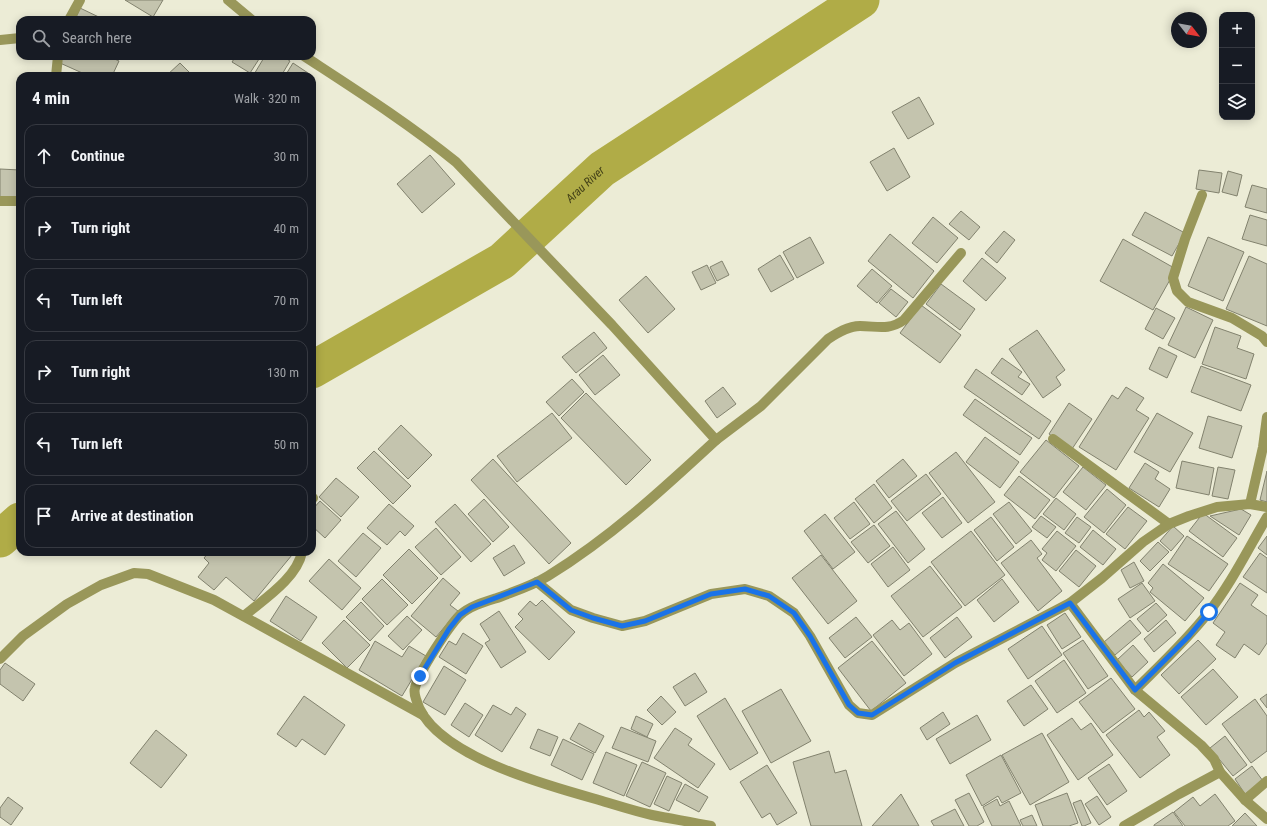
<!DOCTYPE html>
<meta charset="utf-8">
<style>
:root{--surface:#171b24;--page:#242831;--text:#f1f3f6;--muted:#9ea1a6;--line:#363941}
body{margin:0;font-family:"Roboto Condensed",sans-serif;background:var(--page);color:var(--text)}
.controls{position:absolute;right:12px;top:12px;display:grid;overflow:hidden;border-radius:8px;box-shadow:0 2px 10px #0003}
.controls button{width:36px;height:36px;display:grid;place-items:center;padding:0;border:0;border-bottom:1px solid var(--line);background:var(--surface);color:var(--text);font:20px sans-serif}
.compass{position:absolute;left:1171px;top:12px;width:36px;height:36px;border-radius:50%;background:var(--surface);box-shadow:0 2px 10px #0003;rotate:121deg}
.stop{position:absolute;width:12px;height:12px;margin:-9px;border:3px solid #1a73e8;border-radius:50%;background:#fff}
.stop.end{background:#1a73e8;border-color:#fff;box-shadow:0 1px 4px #0008}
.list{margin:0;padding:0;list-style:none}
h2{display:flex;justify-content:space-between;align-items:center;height:52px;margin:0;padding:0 16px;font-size:17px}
h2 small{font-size:13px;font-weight:400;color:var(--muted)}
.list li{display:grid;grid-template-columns:26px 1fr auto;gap:12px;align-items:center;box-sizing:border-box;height:64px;margin:0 8px 8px;padding:0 8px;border:1px solid var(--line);border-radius:12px}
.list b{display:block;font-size:15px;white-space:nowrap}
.list em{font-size:13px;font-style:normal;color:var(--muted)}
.icon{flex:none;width:22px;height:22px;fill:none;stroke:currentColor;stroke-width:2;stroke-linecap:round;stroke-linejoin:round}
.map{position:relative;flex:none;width:1267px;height:826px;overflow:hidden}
.search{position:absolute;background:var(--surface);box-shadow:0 2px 10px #0003;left:16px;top:16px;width:300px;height:44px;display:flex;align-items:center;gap:10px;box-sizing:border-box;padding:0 14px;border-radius:12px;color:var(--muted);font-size:15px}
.panel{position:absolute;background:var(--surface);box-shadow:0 2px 10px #0003;left:16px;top:72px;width:300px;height:484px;border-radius:12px}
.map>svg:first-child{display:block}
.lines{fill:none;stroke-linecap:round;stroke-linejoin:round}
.river{stroke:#b0ac47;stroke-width:37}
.building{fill:#c4c4ae;stroke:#82826e}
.minor{stroke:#99975a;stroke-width:10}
.route{stroke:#1a73e8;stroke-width:5}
.labels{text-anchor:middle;stroke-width:4;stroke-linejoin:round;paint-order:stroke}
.water-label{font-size:12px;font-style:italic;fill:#444218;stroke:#ececd6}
</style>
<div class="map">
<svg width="1267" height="826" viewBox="0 0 1267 826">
<rect width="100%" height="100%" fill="#ececd6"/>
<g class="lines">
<g class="river">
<path id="s1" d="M312 370 502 261 602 169 861 0"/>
<polyline points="0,539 20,521"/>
</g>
</g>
<g class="building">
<polygon points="125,0 163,0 153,17"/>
<polygon points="80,8 105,20 75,20"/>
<polygon points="63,56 108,56 119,61 112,76 89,76 60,63"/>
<polygon points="236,56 261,56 250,73 232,62"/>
<polygon points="265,56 282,56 290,61 281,76 253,76"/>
<polygon points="180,63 193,76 166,76"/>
<polygon points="293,63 311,75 311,76 285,76"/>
<polygon points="919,97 934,124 908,139 892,112"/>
<polygon points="894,148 910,177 887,191 870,162"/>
<polygon points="430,155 455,184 422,213 397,184"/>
<polygon points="0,169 20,170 20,198 0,197"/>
<polygon points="1199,170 1222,173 1219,193 1196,189"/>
<polygon points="1228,171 1242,175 1237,196 1222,192"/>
<polygon points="1252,185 1267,189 1267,213 1245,207"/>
<polygon points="961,211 980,227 969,240 949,224"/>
<polygon points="1145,212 1185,233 1172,256 1132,235"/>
<polygon points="1250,215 1267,220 1267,246 1242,239"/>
<polygon points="933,217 958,238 937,263 912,243"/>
<polygon points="1004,231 1015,240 997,263 985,253"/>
<polygon points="890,234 934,271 913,298 868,261"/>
<polygon points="810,237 824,263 797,278 783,252"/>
<polygon points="1208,237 1244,252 1223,301 1188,286"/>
<polygon points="1123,239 1176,269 1153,310 1100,281"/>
<polygon points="780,255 794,279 771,292 758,269"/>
<polygon points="1249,256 1267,264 1267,326 1226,309"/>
<polygon points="982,258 1006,278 986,301 963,281"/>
<polygon points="722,261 729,275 717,281 710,267"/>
<polygon points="707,265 716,283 701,290 692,272"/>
<polygon points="872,269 892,286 877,303 857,286"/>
<polygon points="646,276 675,309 648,333 619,300"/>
<polygon points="941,284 975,309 960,330 926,304"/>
<polygon points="891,289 908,302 896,317 879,303"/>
<polygon points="921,305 961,335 940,363 900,333"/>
<polygon points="1186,307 1213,320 1195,358 1168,345"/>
<polygon points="1156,308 1175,318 1163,339 1145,329"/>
<polygon points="1215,327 1241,336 1237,348 1254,354 1246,379 1202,364"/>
<polygon points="1037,330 1065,370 1056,377 1061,385 1043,398 1009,349"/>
<polygon points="594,332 607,348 576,373 562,357"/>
<polygon points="1159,347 1177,356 1167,378 1149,369"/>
<polygon points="603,355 620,375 595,395 579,375"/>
<polygon points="1002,358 1022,372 1018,377 1030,384 1022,395 991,373"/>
<polygon points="1201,366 1251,385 1241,411 1191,392"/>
<polygon points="976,369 1051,421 1039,439 964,387"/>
<polygon points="572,379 584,392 559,416 546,402"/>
<polygon points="723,387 736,404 717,418 705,401"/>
<polygon points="1126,387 1144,398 1136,410 1149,418 1116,470 1079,447 1112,395 1118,399"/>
<polygon points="586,393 651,460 626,485 561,418"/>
<polygon points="975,399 1032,438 1020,455 963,415"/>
<polygon points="1069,403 1092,419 1072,449 1049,434"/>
<polygon points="552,413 572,438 517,482 497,456"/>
<polygon points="1157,413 1193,433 1170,472 1134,452"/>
<polygon points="1208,416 1242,426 1232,458 1199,448"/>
<polygon points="401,425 432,455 408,479 378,449"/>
<polygon points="985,437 1019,462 1000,488 966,462"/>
<polygon points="1046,440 1079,466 1054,498 1020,472"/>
<polygon points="374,451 411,486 393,504 357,468"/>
<polygon points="956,452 995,502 968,523 929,473"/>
<polygon points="493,459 571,543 549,564 471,480"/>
<polygon points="903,459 917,476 889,498 876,481"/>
<polygon points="1182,461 1214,468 1209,495 1176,488"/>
<polygon points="1145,463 1159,472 1155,479 1170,489 1159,507 1129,488"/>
<polygon points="1083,467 1106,485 1086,510 1063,492"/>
<polygon points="1218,467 1235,470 1228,499 1212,496"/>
<polygon points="1267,471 1267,502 1260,500"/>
<polygon points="926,474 941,494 907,521 891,501"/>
<polygon points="1019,476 1050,500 1035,519 1004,495"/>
<polygon points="336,478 359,497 341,517 319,497"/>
<polygon points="874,484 892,508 874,523 855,499"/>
<polygon points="1107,489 1126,505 1104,533 1084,517"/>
<polygon points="943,497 962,523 942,538 922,513"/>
<polygon points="1056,498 1076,514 1064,530 1043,514"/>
<polygon points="484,499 509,527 493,542 468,514"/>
<polygon points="320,501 341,520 325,538 312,526 312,510"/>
<polygon points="854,502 870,524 850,539 834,518"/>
<polygon points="1009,502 1032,531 1016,544 993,514"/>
<polygon points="389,504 414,526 405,536 400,531 387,545 367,528"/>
<polygon points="455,504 491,544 471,562 435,522"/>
<polygon points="1128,507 1147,521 1125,549 1106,534"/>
<polygon points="1241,509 1251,515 1239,535 1210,516"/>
<polygon points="896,511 925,549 908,563 878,524"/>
<polygon points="1203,513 1237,538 1223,557 1189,531"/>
<polygon points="825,514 855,552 833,569 804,531"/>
<polygon points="1041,516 1056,527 1047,538 1032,527"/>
<polygon points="991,517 1014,547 997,561 974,530"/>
<polygon points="1077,517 1091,527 1079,543 1065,533"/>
<polygon points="874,525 890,546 868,563 851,542"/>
<polygon points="1173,526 1184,536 1171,551 1160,541"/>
<polygon points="436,528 461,557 441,575 415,547"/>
<polygon points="1093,530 1116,549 1103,565 1080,547"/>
<polygon points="971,531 1005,575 965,606 931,562"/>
<polygon points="1057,531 1076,546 1056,571 1042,560 1047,553 1042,549"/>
<polygon points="363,533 381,548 356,577 338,561"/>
<polygon points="1187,536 1228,564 1209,591 1168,564"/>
<polygon points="1267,536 1267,555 1258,548"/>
<polygon points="1031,540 1042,554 1037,558 1062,591 1038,611 1001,563"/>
<polygon points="1158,542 1169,552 1150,571 1140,561"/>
<polygon points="514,545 525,563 504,576 493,558"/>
<polygon points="893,547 910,570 888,587 871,564"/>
<polygon points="409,549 438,578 412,604 383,575"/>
<polygon points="1076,550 1096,566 1079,587 1059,571"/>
<polygon points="209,552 289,552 292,555 254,601 226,577 214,590 198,577 209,563 204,558"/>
<polygon points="1260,553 1267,558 1267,593 1243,577"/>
<polygon points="821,555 857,601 828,624 792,578"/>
<polygon points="329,559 361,588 342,610 309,581"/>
<polygon points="1134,562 1144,581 1130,588 1121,570"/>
<polygon points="1163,564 1204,598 1185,621 1150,592 1153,588 1148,583"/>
<polygon points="930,566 962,607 923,637 891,596"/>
<polygon points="443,578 460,593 450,605 458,611 436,637 411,616"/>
<polygon points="382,579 408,605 387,625 362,599"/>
<polygon points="1002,579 1019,602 994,622 977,600"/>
<polygon points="1142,583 1155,601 1130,618 1118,599"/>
<polygon points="1240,583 1258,595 1251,605 1267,616 1267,643 1259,655 1244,644 1235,658 1216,645 1225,632 1213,623"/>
<polygon points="286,596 317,617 301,641 270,621"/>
<polygon points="542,600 575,632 549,660 515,627 523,619 518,614 530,601 536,606"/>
<polygon points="361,602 384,626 370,641 346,617"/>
<polygon points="1156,603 1167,615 1148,632 1137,619"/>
<polygon points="499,611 526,652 501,668 485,643 490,640 480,624"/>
<polygon points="1065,613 1081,637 1062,649 1047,625"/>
<polygon points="407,616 422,630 403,650 388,636"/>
<polygon points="856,617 872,637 845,658 829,638"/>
<polygon points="957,617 972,637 945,658 930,638"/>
<polygon points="344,620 370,645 347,668 322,643"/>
<polygon points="892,620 900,630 909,623 932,654 904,676 873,635"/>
<polygon points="1130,620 1141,633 1115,655 1104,642"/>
<polygon points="1166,620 1176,633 1154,652 1144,639"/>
<polygon points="1042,626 1062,655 1028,679 1008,649"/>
<polygon points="463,633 483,646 466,674 439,657 449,641 456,645"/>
<polygon points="1083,640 1108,676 1088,689 1063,653"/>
<polygon points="1198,640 1216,659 1179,694 1161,675"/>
<polygon points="375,641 402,657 409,646 426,656 402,696 359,670"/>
<polygon points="872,641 906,683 871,711 838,668"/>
<polygon points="1133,645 1148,662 1132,677 1117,660"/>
<polygon points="1064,660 1086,693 1057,713 1035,681"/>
<polygon points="5,663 35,684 23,701 0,684 0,670"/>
<polygon points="444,666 466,680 445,715 423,702"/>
<polygon points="1213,669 1238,697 1206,725 1181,697"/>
<polygon points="695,673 707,692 685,706 673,687"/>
<polygon points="1111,678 1135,709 1103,733 1079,702"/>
<polygon points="1031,685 1048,709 1024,726 1007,701"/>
<polygon points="781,689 811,741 771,763 742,711"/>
<polygon points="1267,694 1267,708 1260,699"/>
<polygon points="304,696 345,725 325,755 302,739 296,747 277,734"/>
<polygon points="661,696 676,712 662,725 647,710"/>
<polygon points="725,698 758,753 730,770 697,716"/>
<polygon points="1255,699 1267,716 1267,751 1251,763 1222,724"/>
<polygon points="465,703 483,715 469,737 451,725"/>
<polygon points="493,705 511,715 516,707 526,714 502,752 475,735"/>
<polygon points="1139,710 1144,717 1149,712 1165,731 1157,737 1170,755 1140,778 1106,735"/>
<polygon points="943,712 950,724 927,740 920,728"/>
<polygon points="977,715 991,740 950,764 936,739"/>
<polygon points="636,716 653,724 647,737 631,729"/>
<polygon points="1072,718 1081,730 1091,723 1113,755 1078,780 1047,735"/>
<polygon points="579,723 604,736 595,753 570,739"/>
<polygon points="621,727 656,741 648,762 612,748"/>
<polygon points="675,728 692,739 688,745 715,764 698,788 654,758"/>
<polygon points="538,729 558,737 550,756 530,748"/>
<polygon points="156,730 187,755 161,788 130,763"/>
<polygon points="1042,733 1069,782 1030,805 1002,755"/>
<polygon points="1225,736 1247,765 1233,776 1210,748"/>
<polygon points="563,739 594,754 582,780 551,765"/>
<polygon points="829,751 835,773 846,770 862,826 811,826 793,762"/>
<polygon points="606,752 637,765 624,796 593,783"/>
<polygon points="1001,755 1021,793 1002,803 998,796 982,806 966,775"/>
<polygon points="642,762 666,773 650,807 626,796"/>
<polygon points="1109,764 1127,791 1107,805 1088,778"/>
<polygon points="767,765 797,813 777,825 770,813 762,818 740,782"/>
<polygon points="1252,766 1263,781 1245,794 1235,779"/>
<polygon points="667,776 682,783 669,811 654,804"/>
<polygon points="685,784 708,797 699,812 676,800"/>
<polygon points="969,793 984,822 977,826 969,826 955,800"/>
<polygon points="1067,793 1078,823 1069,826 1043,826 1035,805"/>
<polygon points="901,794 919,826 872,826"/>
<polygon points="1215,794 1235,821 1228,826 1185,826 1174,812 1193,797 1200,806"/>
<polygon points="1097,796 1111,817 1099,825 1085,804"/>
<polygon points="8,797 23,808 11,825 0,817 0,808"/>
<polygon points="997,799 1000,806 1009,801 1021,826 992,826 983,807"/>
<polygon points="1081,800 1091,823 1084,826 1082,826 1073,803"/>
<polygon points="955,809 964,826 934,826 931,821"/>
<polygon points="1173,812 1183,826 1154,826 1154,825"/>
<polygon points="1245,813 1257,826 1232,826"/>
<polygon points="1032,815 1037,826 1023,826 1020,820"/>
</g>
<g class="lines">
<g class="minor">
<polyline points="228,0 252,20"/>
<polyline points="69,20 80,0"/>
<polyline points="0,40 20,38"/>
<path d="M304 56C356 90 408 123 456 162L612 325 716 440C663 489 610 538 548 576 532 586 515 591 497 598 484 602 470 606 460 615 449 626 418 673 415 688 414 691 415 696 416 699 430 755 549 786 599 800 616 805 634 811 652 815 672 819 692 822 711 826"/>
<polyline points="56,76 58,56"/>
<polyline points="1202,195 1185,239 1173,278 1177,291 1188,302 1232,318 1262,336 1267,342"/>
<polyline points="0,201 20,201"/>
<polyline points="1053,439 1169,524"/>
<path d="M716 440 761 406 828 339C837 333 848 326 860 326 877 326 888 331 904 320L961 253"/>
<polyline points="312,499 313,498"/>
<polyline points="1250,504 1263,447 1267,417"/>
<polyline points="537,582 571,610 593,618 622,626 645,621 711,594 745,589 769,596 794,613 810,636 849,705 858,713 872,715 955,663 1070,603 1102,578 1143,542 1169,524 1189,516 1217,507 1250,504 1267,507"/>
<polyline points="1070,603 1135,690 1201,745 1214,759 1220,772"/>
<path d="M244 616C264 599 297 578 302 552"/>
<polyline points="0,659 23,636 67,604 101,585 134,573 148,574 214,600 423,715"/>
<path d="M1135 690C1160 665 1186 641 1208 613 1231 584 1248 549 1267 517"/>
<polyline points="1245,800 1267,781"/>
<polyline points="1124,826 1179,794 1220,772 1245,800 1267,819"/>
</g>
</g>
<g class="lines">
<polyline class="route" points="420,676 449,629 460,615 472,607 537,582 571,610 593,618 622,626 645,621 711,594 745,589 769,596 794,613 810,636 849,705 858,713 872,715 955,663 1070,603 1135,690 1189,636 1209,612"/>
</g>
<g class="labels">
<g class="water-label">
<text dy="4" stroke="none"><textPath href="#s1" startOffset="332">Arau River</textPath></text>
</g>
</g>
</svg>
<div class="controls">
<button>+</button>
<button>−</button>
<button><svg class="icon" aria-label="layers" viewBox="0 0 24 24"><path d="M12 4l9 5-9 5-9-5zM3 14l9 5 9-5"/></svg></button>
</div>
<svg class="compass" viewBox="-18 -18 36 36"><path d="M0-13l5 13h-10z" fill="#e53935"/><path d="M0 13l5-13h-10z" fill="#9ea1a6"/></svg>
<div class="stop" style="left:1209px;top:612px"></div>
<div class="stop end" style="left:420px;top:676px"></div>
<div class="search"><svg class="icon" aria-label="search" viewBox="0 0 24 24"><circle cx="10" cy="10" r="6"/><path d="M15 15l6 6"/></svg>Search here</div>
<section class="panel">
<h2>4 min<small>Walk · 320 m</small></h2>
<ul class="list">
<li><svg class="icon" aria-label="ahead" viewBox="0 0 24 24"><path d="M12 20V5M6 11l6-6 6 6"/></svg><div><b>Continue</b></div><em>30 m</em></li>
<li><svg class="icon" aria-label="right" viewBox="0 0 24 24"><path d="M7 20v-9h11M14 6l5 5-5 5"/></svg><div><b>Turn right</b></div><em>40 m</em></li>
<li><svg class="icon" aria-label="left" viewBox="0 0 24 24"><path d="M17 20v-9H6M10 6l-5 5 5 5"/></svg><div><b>Turn left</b></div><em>70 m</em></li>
<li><svg class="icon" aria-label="right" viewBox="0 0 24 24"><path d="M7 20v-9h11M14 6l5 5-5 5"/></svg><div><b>Turn right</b></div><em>130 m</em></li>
<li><svg class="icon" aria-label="left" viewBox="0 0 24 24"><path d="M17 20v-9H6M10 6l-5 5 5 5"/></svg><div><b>Turn left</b></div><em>50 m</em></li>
<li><svg class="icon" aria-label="arrive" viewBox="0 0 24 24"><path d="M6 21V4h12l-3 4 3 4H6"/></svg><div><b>Arrive at destination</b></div></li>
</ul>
</section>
</div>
